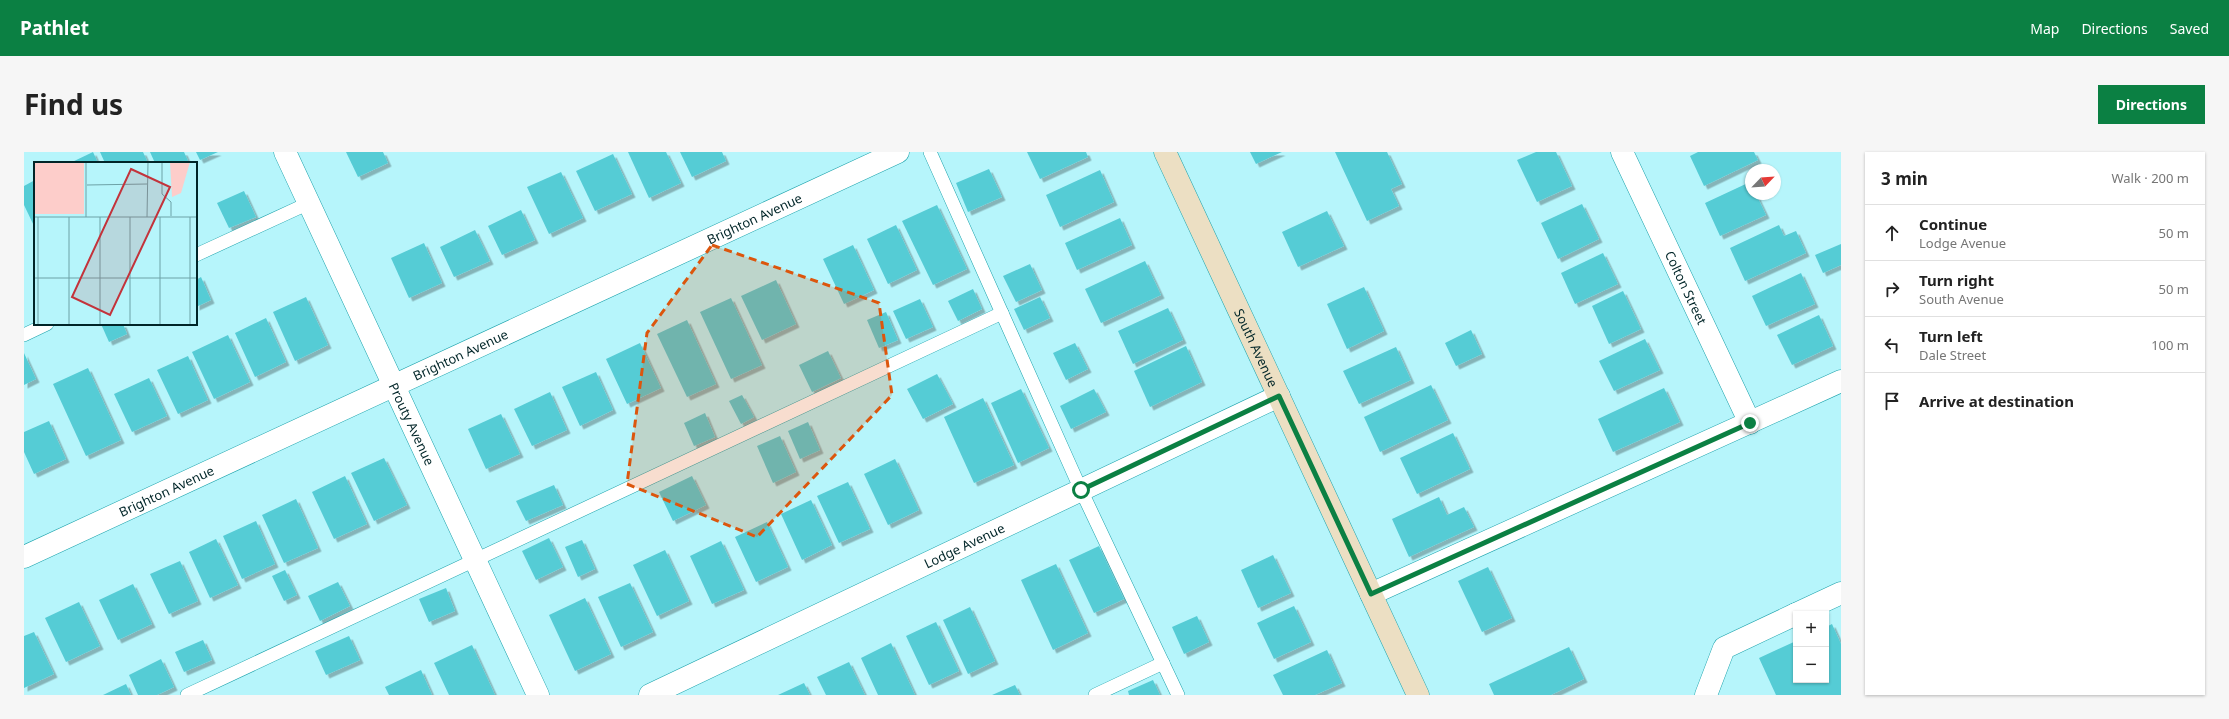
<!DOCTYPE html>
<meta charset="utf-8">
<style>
:root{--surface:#fff;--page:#f6f6f6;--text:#222;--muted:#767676;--line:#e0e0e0;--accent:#0b8043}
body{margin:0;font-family:"Noto Sans",sans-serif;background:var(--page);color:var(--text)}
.controls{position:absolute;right:12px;bottom:12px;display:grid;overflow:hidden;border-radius:0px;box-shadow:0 1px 3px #0004}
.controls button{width:36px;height:36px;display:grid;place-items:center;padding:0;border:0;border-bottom:1px solid var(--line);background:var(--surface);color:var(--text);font:20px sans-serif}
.compass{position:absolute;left:1721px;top:12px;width:36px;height:36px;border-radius:50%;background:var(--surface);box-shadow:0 1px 3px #0004;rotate:65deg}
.stop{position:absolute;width:12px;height:12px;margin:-9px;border:3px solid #0b8043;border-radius:50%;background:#fff}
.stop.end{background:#0b8043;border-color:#fff;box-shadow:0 1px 4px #0008}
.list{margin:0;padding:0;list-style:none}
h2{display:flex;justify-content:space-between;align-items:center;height:52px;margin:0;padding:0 16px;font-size:17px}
h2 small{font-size:13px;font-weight:400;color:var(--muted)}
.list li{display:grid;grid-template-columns:26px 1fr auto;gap:12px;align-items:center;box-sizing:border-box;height:56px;padding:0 16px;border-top:1px solid var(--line)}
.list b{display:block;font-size:15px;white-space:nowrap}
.list p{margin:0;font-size:13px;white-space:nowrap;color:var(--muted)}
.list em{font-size:13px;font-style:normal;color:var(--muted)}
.icon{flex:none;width:22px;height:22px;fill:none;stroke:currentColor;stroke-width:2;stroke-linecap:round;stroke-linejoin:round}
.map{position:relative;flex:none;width:1817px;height:543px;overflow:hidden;border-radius:0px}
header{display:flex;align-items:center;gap:24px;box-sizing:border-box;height:56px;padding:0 20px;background:var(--accent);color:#fff}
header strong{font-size:19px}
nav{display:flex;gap:22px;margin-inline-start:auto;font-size:14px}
.intro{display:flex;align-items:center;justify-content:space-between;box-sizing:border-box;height:96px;padding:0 24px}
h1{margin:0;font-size:28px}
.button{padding:10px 18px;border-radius:0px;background:var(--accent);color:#fff;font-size:14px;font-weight:700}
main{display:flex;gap:24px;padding:0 24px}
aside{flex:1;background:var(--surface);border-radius:0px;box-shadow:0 1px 3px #0004}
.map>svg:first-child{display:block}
.building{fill:#55ccd5;filter:url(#shadow)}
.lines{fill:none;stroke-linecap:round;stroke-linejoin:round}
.lane-casing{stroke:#1ba2ab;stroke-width:14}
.street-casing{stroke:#1ba2ab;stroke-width:23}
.secondary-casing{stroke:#1ba2ab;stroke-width:23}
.lane{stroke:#fff;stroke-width:13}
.street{stroke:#fff;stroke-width:22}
.secondary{stroke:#ecdfc3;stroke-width:22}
.route{stroke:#0b8043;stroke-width:5}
.marked{fill:#dc560d;fill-opacity:0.2;stroke:#dc560d;stroke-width:3;stroke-dasharray:8 5;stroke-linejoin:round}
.labels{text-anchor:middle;stroke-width:4;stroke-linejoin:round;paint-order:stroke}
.street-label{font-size:13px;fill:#002528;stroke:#e6fafc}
.inset-road{fill:none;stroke:#6da2a7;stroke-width:1}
.view{fill:#c3333b;fill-opacity:0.15;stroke:#c3333b;stroke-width:2}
.inset-edge{fill:none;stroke:#002528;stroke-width:2}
</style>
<header>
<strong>Pathlet</strong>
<nav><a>Map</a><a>Directions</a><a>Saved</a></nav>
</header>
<div class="intro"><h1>Find us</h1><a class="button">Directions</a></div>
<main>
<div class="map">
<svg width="1817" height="543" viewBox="0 0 1817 543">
<defs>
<filter id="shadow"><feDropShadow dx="3.5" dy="3.5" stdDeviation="0" flood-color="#0004"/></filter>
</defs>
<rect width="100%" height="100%" fill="#b6f5fb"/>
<g class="building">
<polygon points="69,0 74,11 46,11"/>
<polygon points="76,0 119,0 124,11 81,11"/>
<polygon points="126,0 160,0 165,11 131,11"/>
<polygon points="172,0 194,0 176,8"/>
<polygon points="322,0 359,0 364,11 334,25"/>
<polygon points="604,0 642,0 657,31 625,46"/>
<polygon points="656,0 698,0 702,9 668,25"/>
<polygon points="1003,0 1062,0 1064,5 1016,27"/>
<polygon points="1226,0 1258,0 1232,12"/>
<polygon points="1311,0 1363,0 1378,32 1367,37 1375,54 1343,69"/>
<polygon points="1512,0 1532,0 1548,34 1513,50 1493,8"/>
<polygon points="1674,0 1730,0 1734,8 1680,34 1666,4"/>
<polygon points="589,2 608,42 571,59 552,19"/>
<polygon points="965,17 978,45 944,60 932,31"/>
<polygon points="1076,18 1090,50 1036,75 1022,43"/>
<polygon points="537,20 559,66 525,82 503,35"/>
<polygon points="11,28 11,76 0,53 0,34"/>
<polygon points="1726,30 1727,42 1732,42 1742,63 1696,84 1681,51"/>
<polygon points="220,39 232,65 205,76 193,51"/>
<polygon points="1558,52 1575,87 1534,107 1517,71"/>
<polygon points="913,53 943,117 909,133 878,69"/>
<polygon points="497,58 511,88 478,103 464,74"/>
<polygon points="1303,59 1320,94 1274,115 1258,80"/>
<polygon points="1096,66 1108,93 1053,118 1041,91"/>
<polygon points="872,73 893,118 864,132 843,87"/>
<polygon points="1755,73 1760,84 1772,79 1782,101 1721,129 1706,96"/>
<polygon points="451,78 466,109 430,125 416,95"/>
<polygon points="400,91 418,131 385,146 367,106"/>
<polygon points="1817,92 1817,113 1799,121 1791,103"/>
<polygon points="829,93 850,138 820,152 799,107"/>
<polygon points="1579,101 1594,132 1551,152 1537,121"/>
<polygon points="1121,109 1137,143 1077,171 1061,137"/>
<polygon points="1006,112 1018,138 992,150 979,124"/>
<polygon points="1777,121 1791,152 1742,174 1728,144"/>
<polygon points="177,125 187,148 172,155 172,128"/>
<polygon points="752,128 772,172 738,188 717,144"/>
<polygon points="1340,135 1360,179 1323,197 1303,152"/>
<polygon points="949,137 958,157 934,169 924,149"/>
<polygon points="1599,139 1617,177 1585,192 1568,154"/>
<polygon points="282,145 304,193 271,209 249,160"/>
<polygon points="1016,145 1026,166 1000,178 990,157"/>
<polygon points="707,146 738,213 707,227 676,160"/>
<polygon points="896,147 909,175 882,187 869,159"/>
<polygon points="1144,156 1159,188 1109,212 1094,179"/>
<polygon points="862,160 874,188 855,196 843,168"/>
<polygon points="1795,163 1809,194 1768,213 1753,183"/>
<polygon points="242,166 262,210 231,225 211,181"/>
<polygon points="663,168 692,232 663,245 633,182"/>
<polygon points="77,172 99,172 103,182 85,190"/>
<polygon points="1447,178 1458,202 1432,214 1421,191"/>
<polygon points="204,183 226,230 190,247 168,200"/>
<polygon points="1621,187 1636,218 1590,239 1575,209"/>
<polygon points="616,191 637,236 603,252 582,207"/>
<polygon points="1051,191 1064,217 1042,228 1029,201"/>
<polygon points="1162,194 1178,230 1126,255 1110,219"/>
<polygon points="1372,195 1387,228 1335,252 1319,219"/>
<polygon points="804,199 817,226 788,240 775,213"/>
<polygon points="0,201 12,227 0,233"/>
<polygon points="164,204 184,248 154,262 133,218"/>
<polygon points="64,216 97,288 62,304 29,232"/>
<polygon points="572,220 589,258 556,274 538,235"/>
<polygon points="913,222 929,252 899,267 883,237"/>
<polygon points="125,226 143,264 108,280 90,242"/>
<polygon points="1407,233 1424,268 1356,300 1340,265"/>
<polygon points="1640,236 1656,270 1589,300 1574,267"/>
<polygon points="997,237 1025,296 994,311 967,251"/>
<polygon points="1070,237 1082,260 1047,277 1036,254"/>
<polygon points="526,240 543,278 508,294 490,257"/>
<polygon points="718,243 730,265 717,272 705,249"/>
<polygon points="959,246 990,313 950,331 920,265"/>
<polygon points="681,261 691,285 670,294 660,271"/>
<polygon points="477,262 496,302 462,317 444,277"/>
<polygon points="25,269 42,307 10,322 0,300 0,280"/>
<polygon points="784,270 796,298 776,307 764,279"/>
<polygon points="1429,281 1446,317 1393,342 1376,306"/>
<polygon points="756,284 772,320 749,331 733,294"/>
<polygon points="360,306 383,353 350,369 327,321"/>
<polygon points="871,307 895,358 864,373 840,322"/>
<polygon points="321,324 343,372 310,387 288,340"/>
<polygon points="668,324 682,353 649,369 635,340"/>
<polygon points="824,330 846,377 815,391 793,344"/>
<polygon points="530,333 539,353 502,369 492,349"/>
<polygon points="1415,345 1423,363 1440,355 1450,375 1385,405 1368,367"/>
<polygon points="272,347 294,396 260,411 238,363"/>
<polygon points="787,348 808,393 778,408 757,362"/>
<polygon points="232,369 251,412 218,427 199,384"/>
<polygon points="743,370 764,415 732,430 711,385"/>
<polygon points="525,386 539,415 512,428 498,399"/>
<polygon points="192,387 214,433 186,446 165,400"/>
<polygon points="558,388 571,417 554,425 541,395"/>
<polygon points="697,389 720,438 688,452 666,404"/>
<polygon points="1075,394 1100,447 1070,461 1045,408"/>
<polygon points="641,398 665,449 633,464 609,413"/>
<polygon points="1249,403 1267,441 1234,456 1217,418"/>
<polygon points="156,409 174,449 145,462 126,422"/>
<polygon points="1032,412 1064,481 1029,498 997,428"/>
<polygon points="1464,415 1488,466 1458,480 1434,429"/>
<polygon points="261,418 273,443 260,449 248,424"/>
<polygon points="314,430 326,454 296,469 284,444"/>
<polygon points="606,431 629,480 597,495 574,445"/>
<polygon points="109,432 128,472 94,488 75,448"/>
<polygon points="422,436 431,459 405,470 395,447"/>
<polygon points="561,446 587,502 551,519 525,463"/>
<polygon points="55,450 76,494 42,510 21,466"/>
<polygon points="1270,454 1287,490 1250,507 1233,471"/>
<polygon points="946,455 971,509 944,522 919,468"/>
<polygon points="1173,464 1185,490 1160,502 1148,475"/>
<polygon points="912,470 935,519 905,533 882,484"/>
<polygon points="1808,472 1817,492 1817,543 1752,543 1735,506 1772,489 1772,528 1802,528 1802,475"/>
<polygon points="10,480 30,522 0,536 0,484"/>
<polygon points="325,484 336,508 302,523 291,499"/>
<polygon points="179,488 188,508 160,520 151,500"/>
<polygon points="867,491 891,543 854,543 837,506"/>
<polygon points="448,493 471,543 425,543 410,511"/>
<polygon points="1545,495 1560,527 1527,543 1470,543 1465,532"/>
<polygon points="1303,498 1318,531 1291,543 1259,543 1249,523"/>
<polygon points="137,507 150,535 133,543 114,543 105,523"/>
<polygon points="825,510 841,543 802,543 793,525"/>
<polygon points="397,518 408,543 365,543 361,535"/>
<polygon points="1129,528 1136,543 1105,543 1104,539"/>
<polygon points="780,531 786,543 754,543"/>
<polygon points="102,532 107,543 79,543"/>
<polygon points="991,533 996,543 968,543"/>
</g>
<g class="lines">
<g class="lane-casing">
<g id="lane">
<polyline points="906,0 1057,338 1154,543"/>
<polyline points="172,103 285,51"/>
<polyline points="0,183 23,172"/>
<polyline points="163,543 978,161"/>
<polyline points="1071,543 1139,511"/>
</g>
</g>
<g class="street-casing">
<g id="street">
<path id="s1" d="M261 0 514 543"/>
<path id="s2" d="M1598 0 1726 271"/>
<path id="s3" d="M0 405 874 0"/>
<polyline points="1347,442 1817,229"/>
<polyline points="1772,462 1817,441"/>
<path id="s4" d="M626 543 1255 244"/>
<polyline points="1682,543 1700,496 1772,462"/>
</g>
</g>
<g class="secondary-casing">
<g id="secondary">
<path id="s5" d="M1141 0 1394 543"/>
</g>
</g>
<use href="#lane" class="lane"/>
<use href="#street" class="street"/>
<use href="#secondary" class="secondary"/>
</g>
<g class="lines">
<polyline class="route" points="1057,338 1255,244 1347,442 1726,271"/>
</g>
<path class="marked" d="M688 93 855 151 868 243 733 385 603 332 623 181Z"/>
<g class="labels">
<g class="street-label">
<text dy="5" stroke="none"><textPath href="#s3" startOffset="805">Brighton Avenue</textPath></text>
<text dy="5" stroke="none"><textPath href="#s2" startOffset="150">Colton Street</textPath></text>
<text dy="5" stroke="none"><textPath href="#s5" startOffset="216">South Avenue</textPath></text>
<text dy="5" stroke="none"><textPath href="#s3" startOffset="481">Brighton Avenue</textPath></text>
<text dy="5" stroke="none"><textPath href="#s1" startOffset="300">Prouty Avenue</textPath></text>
<text dy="5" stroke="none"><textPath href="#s3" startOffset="157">Brighton Avenue</textPath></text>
<text dy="5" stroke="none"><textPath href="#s4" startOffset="348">Lodge Avenue</textPath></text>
</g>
</g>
<g transform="translate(10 10)">
<rect width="163" height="163" fill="#b6f5fb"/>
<path d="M0 0H50V52H0ZM136 0H156L147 31 138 35Z" fill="#fdcdca"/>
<path class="inset-road" d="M128 0V32L137 40V54M53 23 113 22M0 55H163M4 55V163M52 55V0M96 55V163M113 55 114 0M126 55V163M156 55V163M0 116H163M35 163V55M66 163V55"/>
<path class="view" d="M97 7 136 25 76 153 38 135Z"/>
<rect width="163" height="163" class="inset-edge"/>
</g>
</svg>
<div class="controls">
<button>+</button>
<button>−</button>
</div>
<svg class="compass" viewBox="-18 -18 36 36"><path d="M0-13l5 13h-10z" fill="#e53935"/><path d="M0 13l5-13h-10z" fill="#767676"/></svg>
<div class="stop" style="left:1057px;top:338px"></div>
<div class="stop end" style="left:1726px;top:271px"></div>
</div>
<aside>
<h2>3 min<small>Walk · 200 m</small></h2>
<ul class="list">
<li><svg class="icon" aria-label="ahead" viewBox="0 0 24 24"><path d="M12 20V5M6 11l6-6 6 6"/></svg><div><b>Continue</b><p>Lodge Avenue</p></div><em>50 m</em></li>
<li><svg class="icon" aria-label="right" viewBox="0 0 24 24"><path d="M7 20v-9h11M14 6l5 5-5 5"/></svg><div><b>Turn right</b><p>South Avenue</p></div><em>50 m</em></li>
<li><svg class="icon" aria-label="left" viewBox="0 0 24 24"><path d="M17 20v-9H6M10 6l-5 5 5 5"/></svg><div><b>Turn left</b><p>Dale Street</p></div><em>100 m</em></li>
<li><svg class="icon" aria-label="arrive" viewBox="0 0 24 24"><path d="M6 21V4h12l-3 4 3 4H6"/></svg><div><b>Arrive at destination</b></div></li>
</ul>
</aside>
</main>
